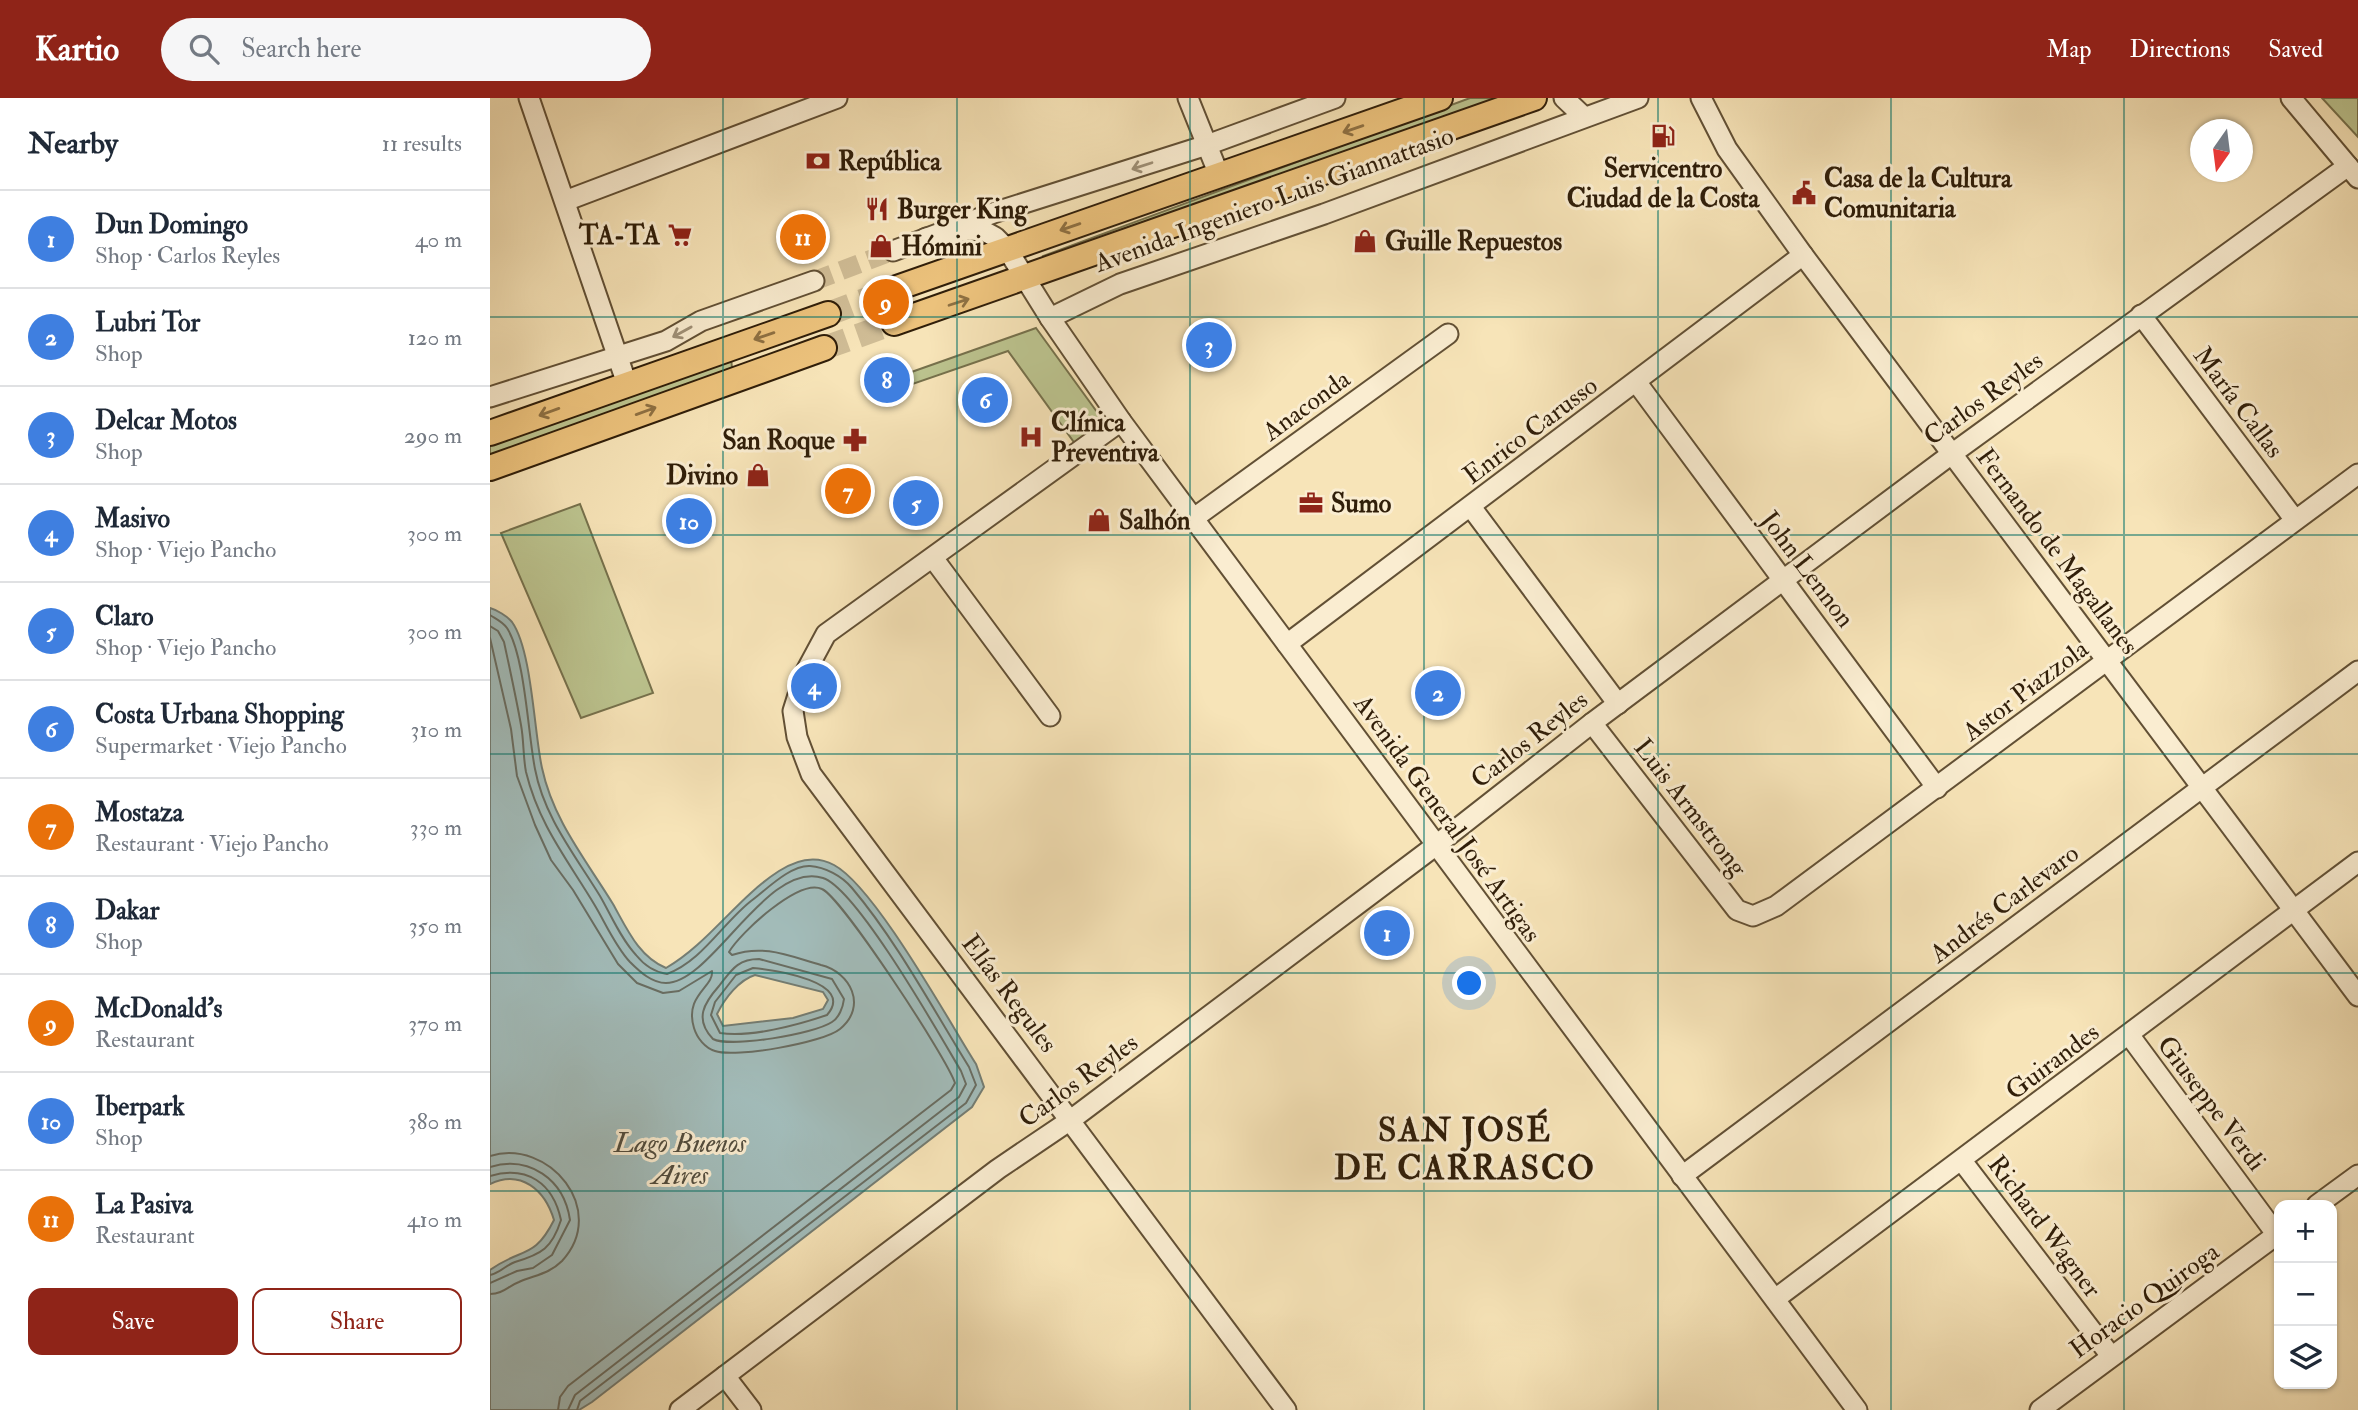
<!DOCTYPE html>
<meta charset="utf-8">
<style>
:root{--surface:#fff;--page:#f6f6f7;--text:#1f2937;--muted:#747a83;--line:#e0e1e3;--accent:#8f2418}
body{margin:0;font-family:"IM FELL Double Pica",serif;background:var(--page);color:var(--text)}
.controls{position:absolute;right:21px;bottom:21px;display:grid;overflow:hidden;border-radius:14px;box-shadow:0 2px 5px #0004}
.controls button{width:63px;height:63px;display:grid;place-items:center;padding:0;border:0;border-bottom:2px solid var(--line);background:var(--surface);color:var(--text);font:35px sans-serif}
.compass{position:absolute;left:1700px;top:21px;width:63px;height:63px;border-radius:50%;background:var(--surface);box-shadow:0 2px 5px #0004;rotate:194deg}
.you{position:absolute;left:980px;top:886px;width:24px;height:24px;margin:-18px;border:5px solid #fff;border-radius:50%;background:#1a73e8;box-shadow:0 0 0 10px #1a73e833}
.badge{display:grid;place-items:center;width:46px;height:46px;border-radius:50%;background:var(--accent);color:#fff;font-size:23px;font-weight:700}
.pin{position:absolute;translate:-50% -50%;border:4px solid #fff;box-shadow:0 2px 7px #0006}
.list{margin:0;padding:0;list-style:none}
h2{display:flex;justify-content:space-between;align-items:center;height:91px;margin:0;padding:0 28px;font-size:30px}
h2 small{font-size:23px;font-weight:400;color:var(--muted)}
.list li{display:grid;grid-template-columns:46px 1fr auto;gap:21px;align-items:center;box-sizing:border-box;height:98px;padding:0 28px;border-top:2px solid var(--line)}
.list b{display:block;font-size:26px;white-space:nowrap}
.list p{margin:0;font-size:23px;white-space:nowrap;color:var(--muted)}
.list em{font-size:23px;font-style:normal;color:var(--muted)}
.actions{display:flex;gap:14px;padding:21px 28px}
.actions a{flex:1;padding:16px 0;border:2px solid var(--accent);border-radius:14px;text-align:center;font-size:24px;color:var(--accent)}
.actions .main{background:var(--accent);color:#fff}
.icon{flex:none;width:38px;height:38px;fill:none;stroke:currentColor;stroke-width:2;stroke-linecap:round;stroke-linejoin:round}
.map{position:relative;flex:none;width:1868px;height:1312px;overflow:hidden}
header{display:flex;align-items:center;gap:42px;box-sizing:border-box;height:98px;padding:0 35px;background:var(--accent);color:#fff}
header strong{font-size:33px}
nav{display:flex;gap:38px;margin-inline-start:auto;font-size:24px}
.search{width:490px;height:63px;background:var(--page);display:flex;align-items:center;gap:18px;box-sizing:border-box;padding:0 24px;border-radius:38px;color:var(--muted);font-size:26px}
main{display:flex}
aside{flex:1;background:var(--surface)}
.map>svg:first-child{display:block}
.green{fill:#bcc48f;stroke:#76714c;stroke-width:2}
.water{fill:#a2bcba;stroke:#747d73;stroke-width:2;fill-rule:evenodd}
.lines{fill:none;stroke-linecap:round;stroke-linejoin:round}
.shore{stroke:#696d62;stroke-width:2}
.minor-tunnel{stroke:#cfbc95;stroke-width:19;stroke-dasharray:19 10;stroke-linecap:butt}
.major-tunnel{stroke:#cfbc95;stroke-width:24;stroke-dasharray:24 12;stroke-linecap:butt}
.minor-casing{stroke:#625035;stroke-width:23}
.major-casing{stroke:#301e09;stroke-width:28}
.minor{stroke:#faedd1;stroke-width:19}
.major{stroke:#ecc27c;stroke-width:24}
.oneway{stroke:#8e7042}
.oneway2{stroke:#9f9077}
.grid{fill:none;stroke:#0f766e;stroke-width:2;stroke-opacity:0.55}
.labels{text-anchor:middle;stroke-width:6;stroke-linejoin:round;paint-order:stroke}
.poi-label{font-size:26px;font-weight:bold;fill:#301e09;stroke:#faedd1;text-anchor:start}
.street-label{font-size:26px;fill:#301e09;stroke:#faedd1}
.water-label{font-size:28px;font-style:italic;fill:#524d3e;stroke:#faedd1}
.district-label{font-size:33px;font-weight:bold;letter-spacing:2px;fill:#301e09;stroke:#faedd1}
</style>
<header>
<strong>Kartio</strong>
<div class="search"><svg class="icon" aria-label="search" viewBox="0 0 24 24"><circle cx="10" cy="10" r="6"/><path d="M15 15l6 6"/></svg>Search here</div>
<nav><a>Map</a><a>Directions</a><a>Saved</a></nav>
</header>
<main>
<aside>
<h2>Nearby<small>11 results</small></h2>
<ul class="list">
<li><span class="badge" style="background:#3f7fe0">1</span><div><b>Dun Domingo</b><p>Shop · Carlos Reyles</p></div><em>40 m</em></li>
<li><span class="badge" style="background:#3f7fe0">2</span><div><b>Lubri Tor</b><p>Shop</p></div><em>120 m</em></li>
<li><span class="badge" style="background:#3f7fe0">3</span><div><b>Delcar Motos</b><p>Shop</p></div><em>290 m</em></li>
<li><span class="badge" style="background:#3f7fe0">4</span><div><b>Masivo</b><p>Shop · Viejo Pancho</p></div><em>300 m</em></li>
<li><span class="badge" style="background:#3f7fe0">5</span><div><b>Claro</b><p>Shop · Viejo Pancho</p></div><em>300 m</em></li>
<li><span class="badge" style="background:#3f7fe0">6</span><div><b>Costa Urbana Shopping</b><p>Supermarket · Viejo Pancho</p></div><em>310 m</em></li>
<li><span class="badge" style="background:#e8710a">7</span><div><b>Mostaza</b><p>Restaurant · Viejo Pancho</p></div><em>330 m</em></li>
<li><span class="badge" style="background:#3f7fe0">8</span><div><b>Dakar</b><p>Shop</p></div><em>350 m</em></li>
<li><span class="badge" style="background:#e8710a">9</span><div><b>McDonald's</b><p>Restaurant</p></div><em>370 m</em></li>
<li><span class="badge" style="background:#3f7fe0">10</span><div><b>Iberpark</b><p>Shop</p></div><em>380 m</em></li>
<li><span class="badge" style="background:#e8710a">11</span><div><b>La Pasiva</b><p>Restaurant</p></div><em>410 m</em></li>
</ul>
<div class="actions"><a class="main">Save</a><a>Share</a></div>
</aside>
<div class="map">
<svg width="1868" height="1312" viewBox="0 0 1868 1312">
<rect width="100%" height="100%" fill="#f7e4b8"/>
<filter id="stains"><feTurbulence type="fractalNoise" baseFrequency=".00286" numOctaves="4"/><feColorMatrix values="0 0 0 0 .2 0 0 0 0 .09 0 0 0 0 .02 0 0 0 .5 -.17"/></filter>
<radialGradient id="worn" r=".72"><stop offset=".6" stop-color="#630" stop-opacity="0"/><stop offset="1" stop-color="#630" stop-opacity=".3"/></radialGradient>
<g class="green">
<polygon points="980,0 1019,0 555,164 553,158"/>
<polygon points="1832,0 1868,0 1868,39"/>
<polygon points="546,230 615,325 586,347 518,253 414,289 413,277"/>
<polygon points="241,260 242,270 0,359 0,345"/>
<polygon points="90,406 163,595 91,620 11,435"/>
</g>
<path class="water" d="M0 510C7 512 17 518 22 524 42 552 44 634 52 670 63 722 96 762 123 806 137 831 149 859 176 870 219 845 247 800 289 773 306 762 326 757 344 767 385 789 458 922 486 966L494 989 482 1009 102 1304 89 1312H0V1172C32 1149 44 1162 64 1122 55 1092 31 1071 0 1086ZM265 877 333 894 338 902 333 911 303 920 233 928 227 916C235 900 249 882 265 877Z"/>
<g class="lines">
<g class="shore">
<path d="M0 517C6 521 13 524 17 530 35 558 38 636 45 671 54 719 85 757 110 798 121 817 131 841 146 857 154 867 164 874 177 876 212 863 232 826 261 803 276 792 300 767 320 768 335 769 352 778 362 790 406 842 443 911 479 969L486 987 476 1005 90 1303 87 1312"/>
<path d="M0 528 8 533 14 544C20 572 26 599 31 627 34 643 33 659 36 674 49 727 77 761 104 806 115 824 125 848 140 864 150 874 162 885 176 885 222 885 277 762 333 780 367 791 449 936 471 973L476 986 469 999 85 1297 78 1312"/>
<path d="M0 540 21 631 27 678 45 727 61 762 83 792 128 866 147 885 173 895 189 893 222 873C224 889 194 897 204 930 207 940 215 950 225 953 245 960 333 945 350 931 378 908 360 874 331 867 299 858 274 846 242 857L239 854C250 835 309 780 332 791 352 800 457 960 465 985L461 992 78 1288 70 1299 68 1312"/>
<path d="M269 861 342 881 354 901C353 909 349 920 342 924 324 936 241 950 223 941 204 921 214 905 229 888 241 873 247 861 269 861Z"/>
<path d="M263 870C285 872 366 884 337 917 308 927 259 940 230 935L221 917 225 904 246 877Z"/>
<path d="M0 1058C59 1040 119 1112 72 1163 59 1176 45 1177 29 1184 18 1188 13 1196 0 1196"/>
<path d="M0 1069C39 1057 74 1081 80 1122L62 1157 43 1170 27 1173 0 1185"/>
<path d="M0 1078C37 1067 63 1085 71 1122 62 1150 52 1156 25 1164 16 1167 10 1175 0 1177"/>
</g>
<polyline class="minor-tunnel" points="324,183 403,153"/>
<g class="major-tunnel">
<polyline points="338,216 404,191"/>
<polyline points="334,250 404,225"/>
</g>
<g class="minor-casing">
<g id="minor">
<polyline points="39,0 137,286"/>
<polyline points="698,0 729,77"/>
<polyline points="1074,0 1093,18"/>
<polyline points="1211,0 1237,51 1313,157 1868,898"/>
<polyline points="1801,0 1868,80"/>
<polyline points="75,103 347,0"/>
<polyline points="436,140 479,132 494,133 505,139 517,151 560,220 631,323 1367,1312"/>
<polyline points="403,153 506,114 717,47 845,0"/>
<polyline points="1651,217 1805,422"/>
<polyline points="560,220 630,186 834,116 1148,0"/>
<polyline points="1147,285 1447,690"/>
<polyline points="0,299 176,243 211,223 324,183"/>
<polyline points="631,323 336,536 315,575 303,613 307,639 321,676 796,1312"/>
<polyline points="981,409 1128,606"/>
<polyline points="704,420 958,236"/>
<polyline points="443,460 560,618"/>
<polyline points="797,546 1313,157"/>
<polyline points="1102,625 1247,812 1263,818 1286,808 1868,376"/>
<polyline points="1640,938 1787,1137"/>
<polyline points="1472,1063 1621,1258"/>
<polyline points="1192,1078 1868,573"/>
<polyline points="1827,1107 1868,1077"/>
<polyline points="1285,1201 1868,764"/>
<polyline points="235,1278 261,1312"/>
<polyline points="190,1312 508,1071 582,1021 945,748 1102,625 1463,355 1858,68"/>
<polyline points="1550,1312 1789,1135"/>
</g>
</g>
<g class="major-casing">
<g id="major">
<polyline points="404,191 950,0"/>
<polyline points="404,225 1044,0"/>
<polyline points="0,335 338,216"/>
<polyline points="0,370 334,250"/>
</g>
</g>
<use href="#minor" class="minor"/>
<use href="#major" class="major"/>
</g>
<defs><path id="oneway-shaft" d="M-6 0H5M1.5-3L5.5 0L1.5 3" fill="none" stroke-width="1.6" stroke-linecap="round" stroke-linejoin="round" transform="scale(1.75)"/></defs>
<g class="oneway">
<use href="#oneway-shaft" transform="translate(863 31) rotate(161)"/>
<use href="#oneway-shaft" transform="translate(580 129) rotate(161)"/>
<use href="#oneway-shaft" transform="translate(469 204) rotate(-18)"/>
<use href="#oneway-shaft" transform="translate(274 238) rotate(161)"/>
<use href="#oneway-shaft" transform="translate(156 313) rotate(-20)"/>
<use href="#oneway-shaft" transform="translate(59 314) rotate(160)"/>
</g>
<g class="oneway2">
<use href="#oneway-shaft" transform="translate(652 68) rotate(162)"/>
<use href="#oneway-shaft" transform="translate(192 234) rotate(151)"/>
</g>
<path class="grid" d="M233 0V1312M467 0V1312M700 0V1312M934 0V1312M1168 0V1312M1401 0V1312M1634 0V1312M0 219H1868M0 437H1868M0 656H1868M0 875H1868M0 1093H1868"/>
<defs>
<g id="fuel-bare" transform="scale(1.89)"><path d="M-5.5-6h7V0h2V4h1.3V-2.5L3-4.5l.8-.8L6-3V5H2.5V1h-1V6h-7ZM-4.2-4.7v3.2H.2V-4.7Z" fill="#8f2418" stroke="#faedd1" stroke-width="2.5" paint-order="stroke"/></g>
<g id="bank-bare" transform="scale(1.89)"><path d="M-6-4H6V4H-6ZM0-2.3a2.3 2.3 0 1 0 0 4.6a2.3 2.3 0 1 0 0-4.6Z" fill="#8f2418" stroke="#faedd1" stroke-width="2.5" paint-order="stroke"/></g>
<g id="civic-bare" transform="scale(1.89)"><path d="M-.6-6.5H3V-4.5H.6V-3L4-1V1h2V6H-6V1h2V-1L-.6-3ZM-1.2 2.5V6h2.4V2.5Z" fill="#8f2418" stroke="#faedd1" stroke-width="2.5" paint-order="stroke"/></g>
<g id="restaurant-bare" transform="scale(1.89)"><path d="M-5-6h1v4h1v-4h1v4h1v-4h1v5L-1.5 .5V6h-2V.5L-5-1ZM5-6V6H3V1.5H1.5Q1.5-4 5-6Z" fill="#8f2418" stroke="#faedd1" stroke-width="2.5" paint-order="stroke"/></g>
<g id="supermarket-bare" transform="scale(1.89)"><path d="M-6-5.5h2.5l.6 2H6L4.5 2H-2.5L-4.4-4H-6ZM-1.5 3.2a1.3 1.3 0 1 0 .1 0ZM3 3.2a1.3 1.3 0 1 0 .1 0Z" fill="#8f2418" stroke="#faedd1" stroke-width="2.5" paint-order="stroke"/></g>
<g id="shop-bare" transform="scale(1.89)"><path d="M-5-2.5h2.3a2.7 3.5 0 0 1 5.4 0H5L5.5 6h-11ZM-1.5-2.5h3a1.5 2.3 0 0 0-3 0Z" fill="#8f2418" stroke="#faedd1" stroke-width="2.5" paint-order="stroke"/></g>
<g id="hospital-bare" transform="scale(1.89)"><path d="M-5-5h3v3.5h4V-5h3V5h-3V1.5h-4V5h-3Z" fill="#8f2418" stroke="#faedd1" stroke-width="2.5" paint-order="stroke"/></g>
<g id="pharmacy-bare" transform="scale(1.89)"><path d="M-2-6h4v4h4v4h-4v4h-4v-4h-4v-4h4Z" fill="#8f2418" stroke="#faedd1" stroke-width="2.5" paint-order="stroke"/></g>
<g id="office-bare" transform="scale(1.89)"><path d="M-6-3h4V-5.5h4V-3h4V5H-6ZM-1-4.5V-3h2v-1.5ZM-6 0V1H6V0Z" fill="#8f2418" stroke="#faedd1" stroke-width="2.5" paint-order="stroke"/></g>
</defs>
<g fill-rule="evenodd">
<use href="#fuel-bare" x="1173" y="38"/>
<use href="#bank-bare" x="328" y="63"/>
<use href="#civic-bare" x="1314" y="95"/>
<use href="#restaurant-bare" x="387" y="111"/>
<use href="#supermarket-bare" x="190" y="137"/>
<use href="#shop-bare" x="875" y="143"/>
<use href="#shop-bare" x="391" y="148"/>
<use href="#hospital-bare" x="541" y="339"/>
<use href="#pharmacy-bare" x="365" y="342"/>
<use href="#shop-bare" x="268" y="377"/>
<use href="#office-bare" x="821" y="405"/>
<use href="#shop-bare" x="609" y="422"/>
</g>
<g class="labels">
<g class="poi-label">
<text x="348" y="72">República</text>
<text x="1173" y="79" text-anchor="middle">Servicentro<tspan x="1173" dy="30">Ciudad de la Costa</tspan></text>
<text x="1334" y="89">Casa de la Cultura<tspan x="1334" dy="30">Comunitaria</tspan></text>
<text x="407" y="120">Burger King</text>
<text x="170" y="146" text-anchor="end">TA-TA</text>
<text x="895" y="152">Guille Repuestos</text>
<text x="411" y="157">Hómini</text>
<text x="561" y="333">Clínica<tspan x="561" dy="30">Preventiva</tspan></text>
<text x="345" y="351" text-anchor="end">San Roque</text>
<text x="248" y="386" text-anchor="end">Divino</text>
<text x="841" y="414">Sumo</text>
<text x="629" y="431">Salhón</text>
</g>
<g class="street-label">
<text transform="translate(784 101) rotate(-20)" y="9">Avenida Ingeniero Luis Giannattasio</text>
<text transform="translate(1493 300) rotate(-36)" y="9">Carlos Reyles</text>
<text transform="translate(1749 304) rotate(53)" y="9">María Callas</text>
<text transform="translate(816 307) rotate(-36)" y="9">Anaconda</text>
<text transform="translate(1040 332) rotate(-37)" y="9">Enrico Carusso</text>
<text transform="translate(1568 453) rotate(53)" y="9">Fernando de Magallanes</text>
<text transform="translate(1318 471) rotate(53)" y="9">John Lennon</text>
<text transform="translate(1535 592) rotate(-37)" y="9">Astor Piazzola</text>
<text transform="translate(1039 641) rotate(-38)" y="9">Carlos Reyles</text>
<text transform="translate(1201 709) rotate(52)" y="9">Luis Armstrong</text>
<text transform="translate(958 720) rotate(54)" y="9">Avenida General José Artigas</text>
<text transform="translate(1514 805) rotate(-37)" y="9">Andrés Carlevaro</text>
<text transform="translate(520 895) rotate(53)" y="9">Elías Regules</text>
<text transform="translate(1562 963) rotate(-37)" y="9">Guirandes</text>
<text transform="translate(588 982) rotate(-36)" y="9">Carlos Reyles</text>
<text transform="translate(1722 1005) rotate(53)" y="9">Giuseppe Verdi</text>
<text transform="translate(1555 1128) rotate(53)" y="9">Richard Wagner</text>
<text transform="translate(1654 1202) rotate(-36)" y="9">Horacio Quiroga</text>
</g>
<g class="water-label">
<text x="190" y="1054">Lago Buenos<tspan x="190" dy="32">Aires</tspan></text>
</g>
<g class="district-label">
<text x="975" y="1043">SAN JOSÉ<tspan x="975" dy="38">DE CARRASCO</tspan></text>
</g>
</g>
<rect width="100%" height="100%" filter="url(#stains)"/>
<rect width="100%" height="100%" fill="url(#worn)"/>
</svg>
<div class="controls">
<button>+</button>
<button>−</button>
<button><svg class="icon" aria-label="layers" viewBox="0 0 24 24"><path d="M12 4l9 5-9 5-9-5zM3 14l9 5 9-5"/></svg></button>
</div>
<svg class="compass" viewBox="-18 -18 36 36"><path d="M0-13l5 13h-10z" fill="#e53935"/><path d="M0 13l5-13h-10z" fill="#747a83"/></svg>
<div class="you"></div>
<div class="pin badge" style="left:897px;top:835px;background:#3f7fe0">1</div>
<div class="pin badge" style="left:948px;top:595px;background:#3f7fe0">2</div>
<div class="pin badge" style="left:719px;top:247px;background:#3f7fe0">3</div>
<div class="pin badge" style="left:324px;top:588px;background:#3f7fe0">4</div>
<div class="pin badge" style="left:426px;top:405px;background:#3f7fe0">5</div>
<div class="pin badge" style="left:495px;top:302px;background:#3f7fe0">6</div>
<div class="pin badge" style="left:358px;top:393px;background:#e8710a">7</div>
<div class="pin badge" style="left:397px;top:282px;background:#3f7fe0">8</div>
<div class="pin badge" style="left:396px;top:204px;background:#e8710a">9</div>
<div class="pin badge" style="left:199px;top:423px;background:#3f7fe0">10</div>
<div class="pin badge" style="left:313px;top:139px;background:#e8710a">11</div>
</div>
</main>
